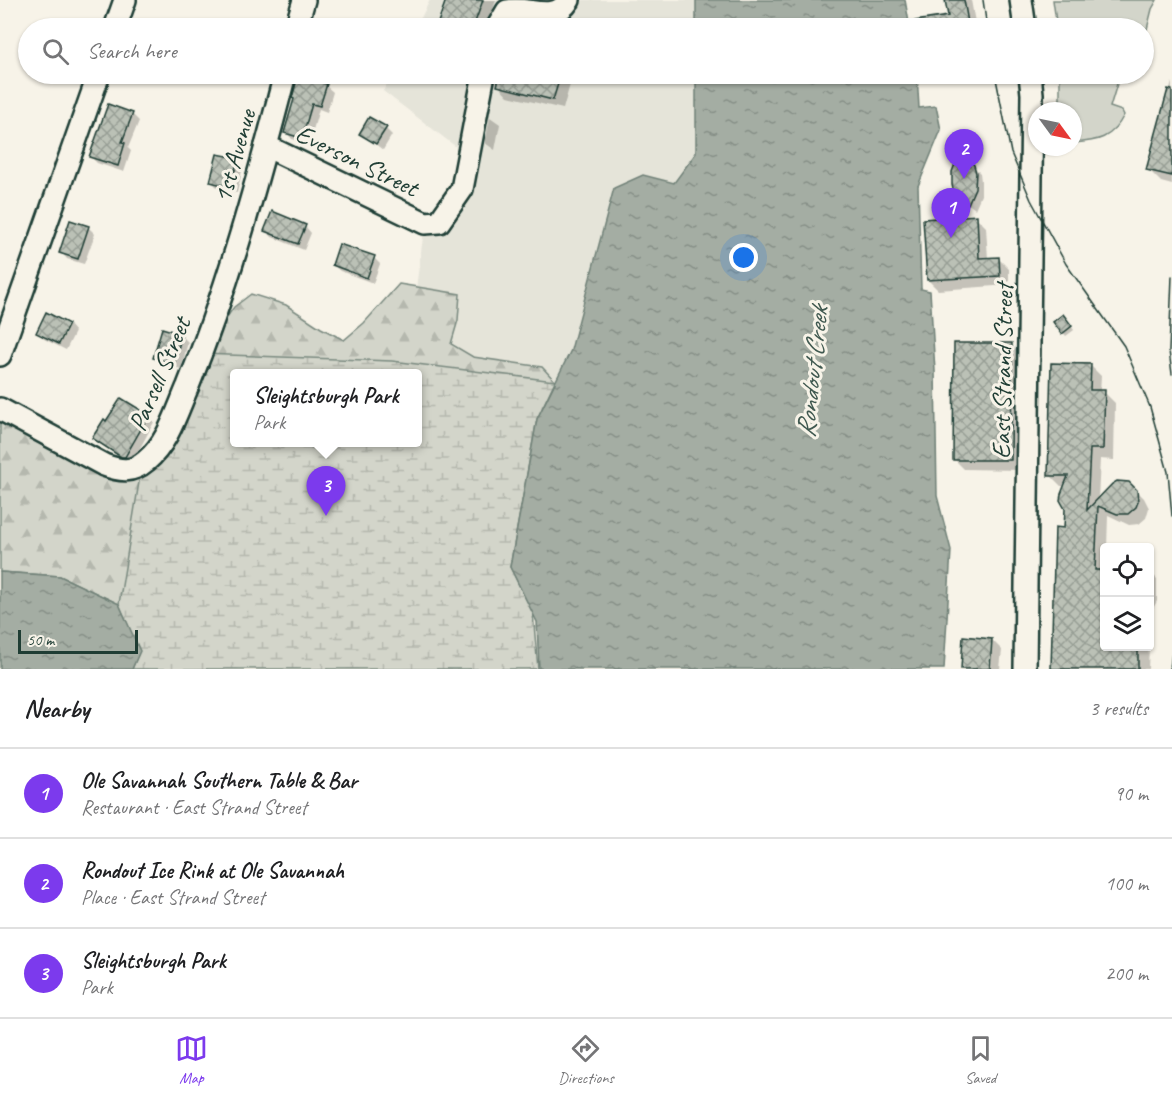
<!DOCTYPE html>
<meta charset="utf-8">
<style>
:root{--surface:#fff;--page:#f2f2f2;--text:#202124;--muted:#757577;--line:#e0e0e0;--accent:#7c3aed}
body{margin:0;font-family:Caveat,sans-serif;background:var(--page);color:var(--text)}
.controls{position:absolute;right:18px;bottom:18px;display:grid;overflow:hidden;border-radius:6px;box-shadow:0 2px 4px #0004}
.controls button{width:54px;height:54px;display:grid;place-items:center;padding:0;border:0;border-bottom:2px solid var(--line);background:var(--surface);color:var(--text);font:30px sans-serif}
.compass{position:absolute;left:1028px;top:102px;width:54px;height:54px;border-radius:50%;background:var(--surface);box-shadow:0 2px 4px #0004;rotate:123deg}
.scale{position:absolute;left:18px;bottom:15px;width:120px;box-sizing:border-box;padding-left:6px;border:3px solid #1f3d34;border-top:0;font-size:16px;line-height:21px;white-space:nowrap;color:#1f3d34;-webkit-text-stroke:4px #f7f3e8;paint-order:stroke}
.you{position:absolute;left:744px;top:258px;width:21px;height:21px;margin:-15px;border:4px solid #fff;border-radius:50%;background:#1a73e8;box-shadow:0 0 0 9px #1a73e833}
.badge{display:grid;place-items:center;width:39px;height:39px;border-radius:50%;background:var(--accent);color:#fff;font-size:20px;font-weight:700}
.pin{position:absolute;translate:-50% -50px;filter:drop-shadow(0 2px 3px #0008)}
.pin::after{content:'';position:absolute;top:32px;width:21px;height:18px;background:inherit;clip-path:polygon(0 0,100% 0,50% 100%)}
.popup{position:absolute;left:230px;top:369px;width:192px;height:78px;box-sizing:border-box;display:grid;place-content:center;border-radius:6px;background:var(--surface);filter:drop-shadow(0 2px 4px #0005);font-size:20px;white-space:nowrap;color:var(--muted)}
.popup b{font-size:22px;color:var(--text)}
.popup::after{content:'';position:absolute;left:50%;top:100%;margin-left:-12px;border:12px solid transparent;border-top-color:var(--surface)}
.list{margin:0;padding:0;list-style:none}
h2{display:flex;justify-content:space-between;align-items:center;height:78px;margin:0;padding:0 24px;font-size:26px}
h2 small{font-size:20px;font-weight:400;color:var(--muted)}
.list li{display:grid;grid-template-columns:39px 1fr auto;gap:18px;align-items:center;box-sizing:border-box;height:90px;padding:0 24px;border-top:2px solid var(--line)}
.list b{display:block;font-size:22px;white-space:nowrap}
.list p{margin:0;font-size:20px;white-space:nowrap;color:var(--muted)}
.list em{font-size:20px;font-style:normal;color:var(--muted)}
.icon{flex:none;width:33px;height:33px;fill:none;stroke:currentColor;stroke-width:2;stroke-linecap:round;stroke-linejoin:round}
.map{position:relative;flex:none;width:1172px;height:669px;overflow:hidden}
.search{position:absolute;background:var(--surface);box-shadow:0 2px 4px #0004;left:18px;right:18px;top:18px;height:66px;display:flex;align-items:center;gap:15px;box-sizing:border-box;padding:0 21px;border-radius:33px;color:var(--muted);font-size:22px}
.sheet{height:348px;background:var(--surface)}
nav{display:flex;justify-content:space-around;align-items:center;box-sizing:border-box;height:84px;border-top:2px solid var(--line);background:var(--surface);font-size:16px;color:var(--muted)}
nav a{display:grid;justify-items:center;gap:3px}
nav .on{color:var(--accent)}
.map>svg:first-child{display:block}
.built{fill:#e5e4d9}
.green{fill:#d3d5ca;stroke:#79897f;stroke-width:1.5}
.forest{fill:url(#forest-firs);stroke:#79897f;stroke-width:1.5}
.wetland{fill:url(#wetland-marsh);stroke:#79897f;stroke-width:1.5;fill-rule:evenodd}
.water{fill:url(#water-ripples);stroke:#6f8077;stroke-width:1.5}
.shadow{fill:#0003}
.building{fill:url(#building-cross-hatch);stroke:#1f3d34;stroke-width:1.5}
.lines{fill:none;stroke-linecap:round;stroke-linejoin:round}
.minor-casing{stroke:#1f3d34;stroke-width:26}
.minor{stroke:#f7f3e8;stroke-width:21}
.tram{stroke:#1f3d34;stroke-width:1.5}
.labels{text-anchor:middle;stroke-width:6;stroke-linejoin:round;paint-order:stroke}
.street-label{font-size:26px;fill:#1f3d34;stroke:#f7f3e8}
.water-label{font-size:27px;font-style:italic;fill:#405950;stroke:#f7f3e8}
</style>
<div class="map">
<svg width="1172" height="669" viewBox="0 0 1172 669">
<defs>
<pattern id="forest-firs" width="22" height="20" patternUnits="userSpaceOnUse" patternTransform="scale(1.5)"><rect width="22" height="20" fill="#d3d5ca"/><path d="M5 1l3.5 6h-7zM16 11l3.5 6h-7z" fill="#b5b8ae"/></pattern>
<pattern id="wetland-marsh" width="20" height="14" patternUnits="userSpaceOnUse" patternTransform="scale(1.5)"><rect width="20" height="14" fill="#d3d5ca"/><path d="M1 5h8M5 5V1M11 12h8M15 12V8" fill="none" stroke="#b5b8ae"/></pattern>
<pattern id="water-ripples" width="26" height="14" patternUnits="userSpaceOnUse" patternTransform="scale(1.5)"><rect width="26" height="14" fill="#a4ada3"/><path d="M2 4q2-2 4 0t4 0M15 11q2-2 4 0t4 0" fill="none" stroke="#858e86"/></pattern>
<pattern id="building-cross-hatch" width="8" height="8" patternUnits="userSpaceOnUse" patternTransform="scale(1.5)"><rect width="8" height="8" fill="#bbc1b6"/><path d="M0 0l8 8M0 8l8-8" fill="none" stroke="#979e95"/></pattern>
</defs>
<rect width="100%" height="100%" fill="#f7f3e8"/>
<filter id="ink" filterUnits="userSpaceOnUse"><feTurbulence type="fractalNoise" baseFrequency=".0167" numOctaves="2"/><feDisplacementMap in="SourceGraphic" scale="12" xChannelSelector="R" yChannelSelector="G"/><feConvolveMatrix kernelMatrix="1 2 1 2 8 2 1 2 1" color-interpolation-filters="sRGB"/></filter>
<g filter="url(#ink)">
<g class="built">
<polygon points="430,0 696,0 696,28 416,28"/>
<polygon points="393,74 696,74 696,153 674,183 643,175 571,350 555,381 392,361 415,295 425,223 439,222 468,156 383,91"/>
</g>
<g class="green">
<polygon points="1053,0 1157,0 1152,9 1144,41 1144,28 1057,28"/>
<path d="M1060 74H1120L1110 107 1122 111 1124 115C1112 139 1098 141 1073 143V111H1060Z"/>
</g>
<polygon class="forest" points="399,284 460,294 458,320 451,344 473,357 542,367 555,381 537,419 418,374 234,374 234,442 124,615 119,604 60,576 0,572 0,409 104,465 137,467 201,354 234,307 251,294 286,305 321,328 344,340 364,323"/>
<path class="wetland" d="M201 354 392 361 555 381 537 419 510 567 533 613 538 669H132L139 651 119 604 142 464ZM234 374H418V442H234Z"/>
<g class="water">
<polygon points="696,0 905,0 910,28 696,28"/>
<polygon points="696,74 917,74 919,108 936,106 941,130 918,186 921,289 930,291 935,371 937,496 951,550 944,669 539,669 537,622 510,567 537,419 571,350 614,188 643,175 674,183 696,153"/>
<polygon points="0,572 60,576 119,604 140,651 132,669 0,669"/>
</g>
<g class="shadow">
<polygon points="448,0 496,0 487,28 439,28 438,27"/>
<polygon points="947,0 971,0 976,28 927,28 926,21 950,17"/>
<polygon points="515,26 528,28 514,28"/>
<polygon points="502,74 573,74 563,109 508,96 499,86"/>
<polygon points="1172,82 1172,185 1161,182 1148,169"/>
<polygon points="326,86 333,92 327,112 319,109 309,144 292,139 286,132 296,99"/>
<polygon points="132,114 139,121 128,148 131,151 124,172 97,163 91,157"/>
<polygon points="490,117 500,124 495,150 485,143"/>
<polygon points="386,129 392,135 383,150 361,133"/>
<polygon points="237,160 243,166 237,193 218,188 212,182"/>
<polygon points="973,166 980,173 981,181 981,195 975,209 962,199"/>
<polygon points="976,217 986,227 988,259 999,259 1009,269 1009,285 938,290 928,280"/>
<polygon points="305,226 311,233 304,250 272,237 266,230"/>
<polygon points="88,227 95,234 84,264 67,259 61,252"/>
<polygon points="374,258 380,264 373,283 340,271 333,265"/>
<polygon points="47,314 69,325 75,332 66,350 44,339 38,332"/>
<polygon points="1066,319 1074,330 1066,336 1055,322"/>
<polygon points="163,330 182,336 188,342 181,369 162,364 155,358"/>
<polygon points="1011,345 1021,355 1020,470 964,469 954,459"/>
<polygon points="1090,365 1101,376 1100,392 1104,392 1115,403 1114,460 1100,459 1098,500 1133,487 1144,498 1149,508 1146,518 1139,524 1129,525 1108,515 1107,548 1104,548 1104,646 1149,646 1148,669 1053,669 1065,529 1065,486 1061,486 1050,475"/>
<polygon points="148,416 154,422 132,463 100,444 94,438 107,423"/>
<polygon points="1150,572 1157,579 1157,601 1150,614"/>
<polygon points="992,640 1002,650 1000,669 962,669"/>
</g>
<g class="building">
<polygon points="446,0 483,0 473,28 436,28"/>
<polygon points="945,0 964,0 969,28 915,28 915,21 948,16"/>
<polygon points="500,74 561,74 553,100 497,86"/>
<polygon points="298,76 327,84 320,106 312,104 302,138 284,133 294,99 292,98"/>
<polygon points="1168,89 1172,90 1172,176 1146,170"/>
<polygon points="108,104 133,113 122,142 125,143 118,166 89,157"/>
<polygon points="369,117 387,127 376,144 359,134"/>
<polygon points="217,154 238,158 231,187 210,182"/>
<polygon points="960,161 969,161 974,165 976,173 975,188 968,204 954,193 952,185 952,172 955,164"/>
<polygon points="272,211 306,225 298,244 264,231"/>
<polygon points="977,215 979,258 999,257 1000,276 927,280 923,219"/>
<polygon points="70,220 89,226 78,259 59,253"/>
<polygon points="339,244 375,256 367,278 332,265"/>
<polygon points="46,312 69,324 59,344 36,333"/>
<polygon points="1063,314 1072,326 1062,334 1053,322"/>
<polygon points="162,328 182,334 174,364 153,358"/>
<polygon points="954,343 1012,343 1011,460 953,460"/>
<polygon points="1051,363 1091,364 1090,390 1105,390 1103,449 1090,449 1087,510 1112,484 1117,481 1129,482 1137,490 1138,502 1136,507 1128,514 1117,514 1098,506 1095,570 1104,570 1104,646 1138,646 1138,669 1051,669 1055,527 1064,528 1065,509 1060,500 1061,494 1068,476 1048,476"/>
<polygon points="121,398 149,415 125,457 121,457 92,438 104,419 106,421"/>
<polygon points="963,636 992,639 990,669 961,669"/>
</g>
<g class="lines">
<g class="minor-casing">
<g id="minor">
<polyline points="1021,0 1025,28"/>
<polyline points="115,28 125,0"/>
<polyline points="296,28 304,0"/>
<path d="M497 28 507 11C529 6 554 24 569 0"/>
<polyline points="266,146 425,223 439,222 462,189 484,74"/>
<polyline points="0,355 99,74"/>
<path d="M0 409 104 465C120 471 132 473 146 461 168 443 177 411 188 386 229 285 258 179 285 74"/>
<polyline points="1025,669 1032,94 1030,74"/>
</g>
</g>
<use href="#minor" class="minor"/>
<g class="tram">
<polyline points="983,0 987,28"/>
<polyline points="995,74 1011,153 1031,200 1066,264 1124,346 1150,407 1168,472 1172,516"/>
<polyline points="1172,276 1169,351 1172,374"/>
<polyline points="1170,669 1172,652"/>
</g>
</g>
</g>
<g class="labels">
<g class="street-label">
<text transform="translate(234 156) rotate(-74)" y="9">1st Avenue</text>
<text transform="translate(357 160) rotate(26)" y="9">Everson Street</text>
<text transform="translate(1002 371) rotate(-89)" y="9">East Strand Street</text>
<text transform="translate(159 374) rotate(-67)" y="9">Parsell Street</text>
</g>
<g class="water-label">
<text transform="translate(812 372) rotate(-84)" y="9">Rondout Creek</text>
</g>
</g>
</svg>
<div class="controls">
<button><svg class="icon" aria-label="locate" viewBox="0 0 24 24"><circle cx="12" cy="12" r="6"/><path d="M12 2v4M12 18v4M2 12h4M18 12h4"/></svg></button>
<button><svg class="icon" aria-label="layers" viewBox="0 0 24 24"><path d="M12 4l9 5-9 5-9-5zM3 14l9 5 9-5"/></svg></button>
</div>
<svg class="compass" viewBox="-18 -18 36 36"><path d="M0-13l5 13h-10z" fill="#e53935"/><path d="M0 13l5-13h-10z" fill="#757577"/></svg>
<div class="scale">50 m</div>
<div class="you"></div>
<div class="pin badge" style="left:951px;top:238px">1</div>
<div class="pin badge" style="left:964px;top:179px">2</div>
<div class="pin badge" style="left:326px;top:516px">3</div>
<div class="popup"><b>Sleightsburgh Park</b>Park</div>
<div class="search"><svg class="icon" aria-label="search" viewBox="0 0 24 24"><circle cx="10" cy="10" r="6"/><path d="M15 15l6 6"/></svg>Search here</div>
</div>
<section class="sheet">
<h2>Nearby<small>3 results</small></h2>
<ul class="list">
<li><span class="badge">1</span><div><b>Ole Savannah Southern Table &amp; Bar</b><p>Restaurant · East Strand Street</p></div><em>90 m</em></li>
<li><span class="badge">2</span><div><b>Rondout Ice Rink at Ole Savannah</b><p>Place · East Strand Street</p></div><em>100 m</em></li>
<li><span class="badge">3</span><div><b>Sleightsburgh Park</b><p>Park</p></div><em>200 m</em></li>
</ul>
</section>
<nav>
<a class="on"><svg class="icon" aria-label="map" viewBox="0 0 24 24"><path d="M3 6l6-2 6 2 6-2v14l-6 2-6-2-6 2zM9 4v14M15 6v14"/></svg>Map</a>
<a><svg class="icon" aria-label="directions" viewBox="0 0 24 24"><path d="M12 3l9 9-9 9-9-9zM9 14v-3h6M13 9l2 2-2 2"/></svg>Directions</a>
<a><svg class="icon" aria-label="saved" viewBox="0 0 24 24"><path d="M7 4h10v16l-5-4-5 4z"/></svg>Saved</a>
</nav>
